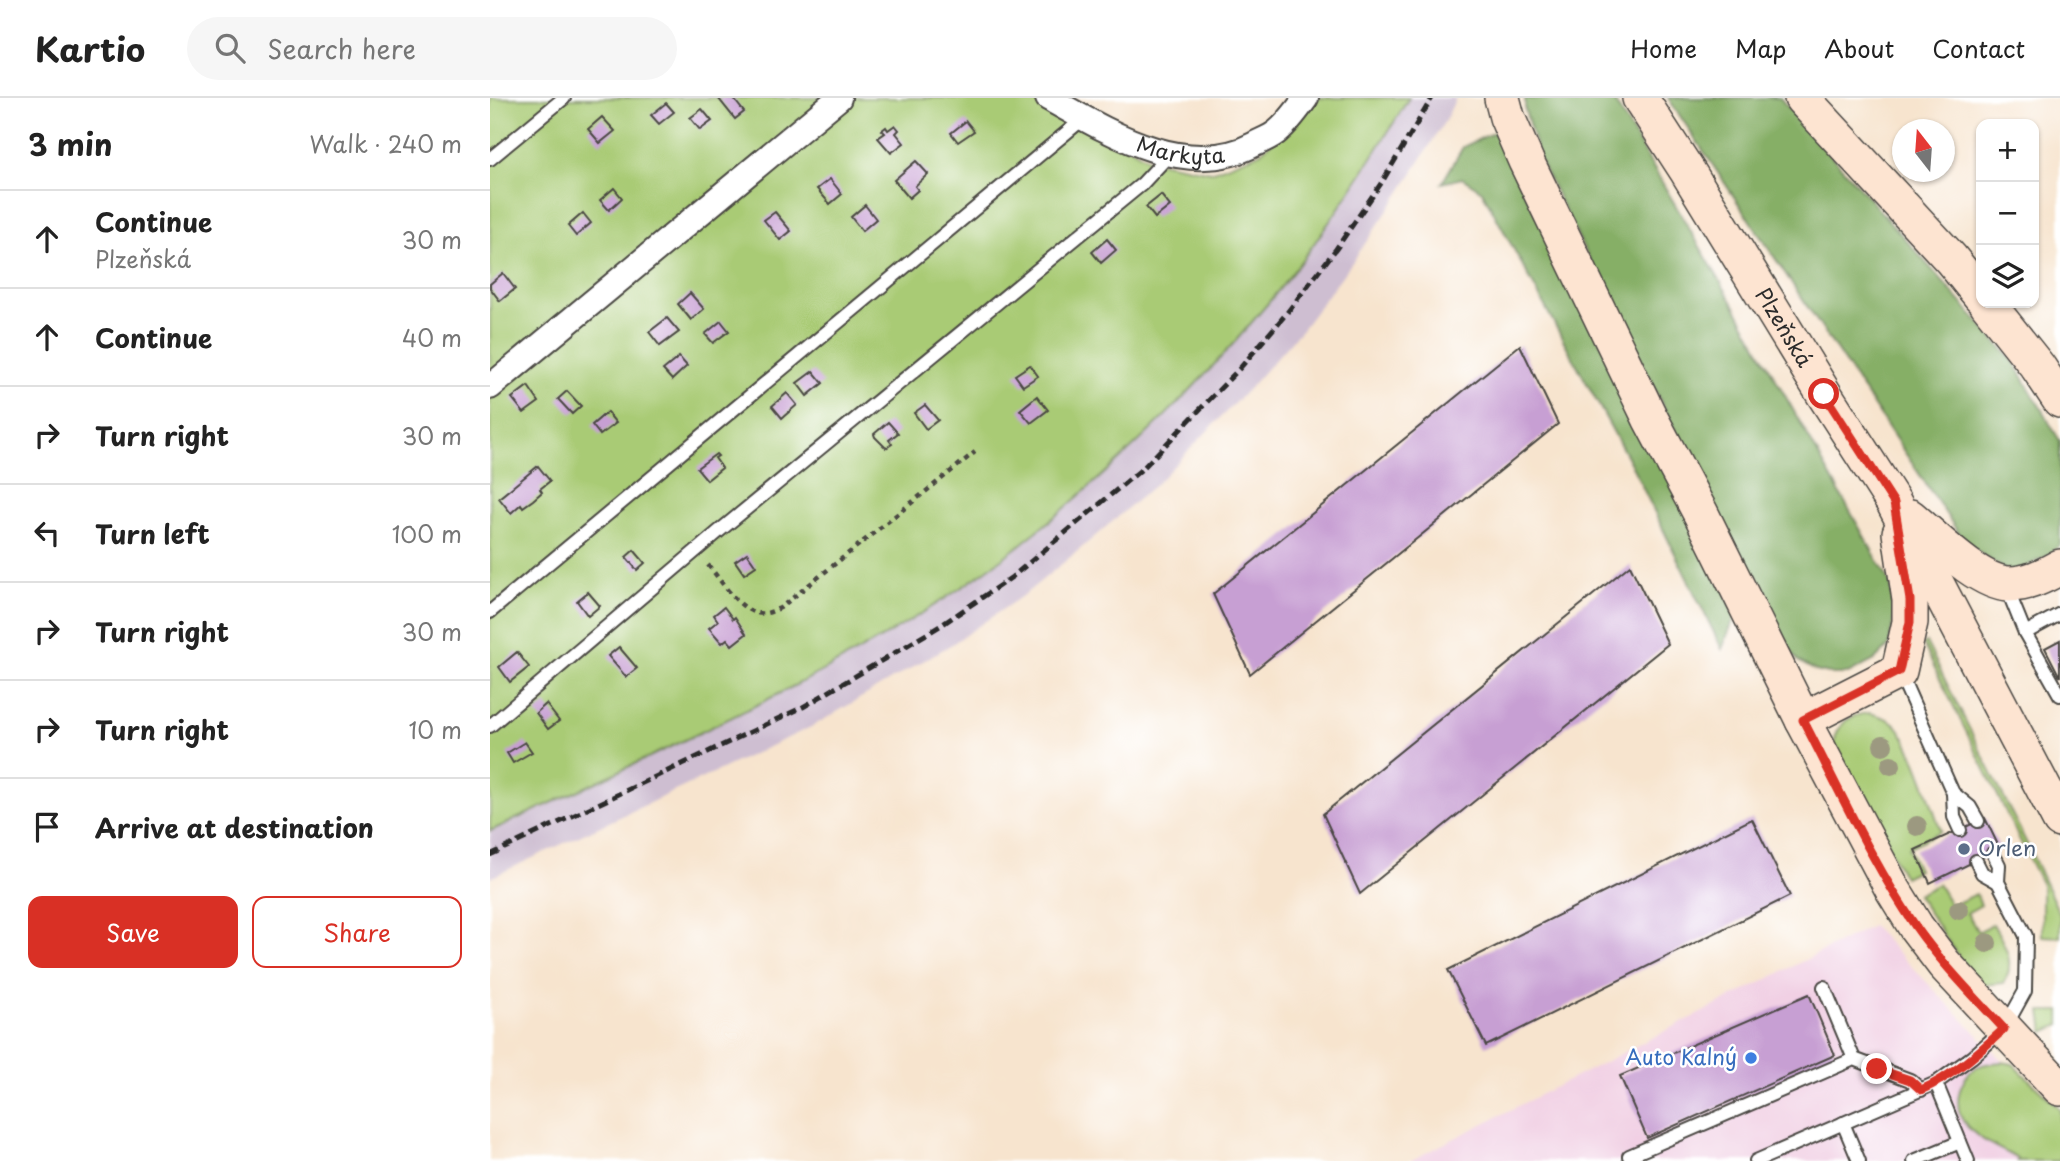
<!DOCTYPE html>
<meta charset="utf-8">
<style>
:root{--surface:#fff;--page:#f6f6f6;--text:#222;--muted:#767676;--line:#e0e0e0;--accent:#d93025}
body{margin:0;font-family:"Playpen Sans",sans-serif;background:var(--page);color:var(--text)}
.controls{position:absolute;right:21px;top:21px;display:grid;overflow:hidden;border-radius:14px;box-shadow:0 2px 5px #0004}
.controls button{width:63px;height:63px;display:grid;place-items:center;padding:0;border:0;border-bottom:2px solid var(--line);background:var(--surface);color:var(--text);font:35px sans-serif}
.compass{position:absolute;left:1402px;top:21px;width:63px;height:63px;border-radius:50%;background:var(--surface);box-shadow:0 2px 5px #0004;rotate:343deg}
.stop{position:absolute;width:21px;height:21px;margin:-16px;border:5px solid #d93025;border-radius:50%;background:#fff}
.stop.end{background:#d93025;border-color:#fff;box-shadow:0 2px 7px #0008}
.list{margin:0;padding:0;list-style:none}
h2{display:flex;justify-content:space-between;align-items:center;height:91px;margin:0;padding:0 28px;font-size:30px}
h2 small{font-size:23px;font-weight:400;color:var(--muted)}
.list li{display:grid;grid-template-columns:46px 1fr auto;gap:21px;align-items:center;box-sizing:border-box;height:98px;padding:0 28px;border-top:2px solid var(--line)}
.list b{display:block;font-size:26px;white-space:nowrap}
.list p{margin:0;font-size:23px;white-space:nowrap;color:var(--muted)}
.list em{font-size:23px;font-style:normal;color:var(--muted)}
.actions{display:flex;gap:14px;padding:21px 28px}
.actions a{flex:1;padding:16px 0;border:2px solid var(--accent);border-radius:14px;text-align:center;font-size:24px;color:var(--accent)}
.actions .main{background:var(--accent);color:#fff}
.icon{flex:none;width:38px;height:38px;fill:none;stroke:currentColor;stroke-width:2;stroke-linecap:round;stroke-linejoin:round}
.map{position:relative;flex:none;width:1570px;height:1063px;overflow:hidden}
header{display:flex;align-items:center;gap:42px;box-sizing:border-box;height:98px;padding:0 35px;background:var(--surface);border-bottom:2px solid var(--line)}
header strong{font-size:33px}
nav{display:flex;gap:38px;margin-inline-start:auto;font-size:24px}
.search{width:490px;height:63px;background:var(--page);display:flex;align-items:center;gap:18px;box-sizing:border-box;padding:0 24px;border-radius:38px;color:var(--muted);font-size:26px}
main{display:flex}
aside{flex:1;background:var(--surface)}
.map>svg:first-child{display:block}
.built{fill:#f1d0e4}
.industrial{fill:#cebed1}
.green{fill:#a9cb74;stroke:#6a7b50;stroke-width:2}
.forest{fill:#86af66;stroke:#586d48;stroke-width:2}
.building{fill:#c79fd3}
.lines{fill:none;stroke-linecap:round;stroke-linejoin:round}
.lane-casing{stroke:#4a4743;stroke-width:16}
.street-casing{stroke:#4a4743;stroke-width:28}
.secondary-casing{stroke:#4a4743;stroke-width:38}
.path{stroke:#4a4743;stroke-width:4.5;stroke-dasharray:5 5;stroke-linecap:butt}
.lane{stroke:#fff;stroke-width:12}
.street{stroke:#fff;stroke-width:24}
.secondary{stroke:#fde4d1;stroke-width:35}
.rail{stroke:#2b2b2b;stroke-width:5;stroke-dasharray:10 5;stroke-linecap:butt}
.tree{fill:#9c9980}
.route{stroke:#d93025;stroke-width:9}
.service-dot{fill:#5c6f8a;stroke:#fff;stroke-width:2.5}
.shop-dot{fill:#3f7fe0;stroke:#fff;stroke-width:2.5}
.labels{text-anchor:middle;stroke-width:5;stroke-linejoin:round;paint-order:stroke}
.street-label{font-size:21px;fill:#2b2b2b;stroke:#fff}
.service-label{font-size:21px;fill:#4e5e75;stroke:#fff;text-anchor:start}
.shop-label{font-size:21px;fill:#366cbe;stroke:#fff;text-anchor:end}
</style>
<header>
<strong>Kartio</strong>
<div class="search"><svg class="icon" aria-label="search" viewBox="0 0 24 24"><circle cx="10" cy="10" r="6"/><path d="M15 15l6 6"/></svg>Search here</div>
<nav><a>Home</a><a>Map</a><a>About</a><a>Contact</a></nav>
</header>
<main>
<aside>
<h2>3 min<small>Walk · 240 m</small></h2>
<ul class="list">
<li><svg class="icon" aria-label="ahead" viewBox="0 0 24 24"><path d="M12 20V5M6 11l6-6 6 6"/></svg><div><b>Continue</b><p>Plzeňská</p></div><em>30 m</em></li>
<li><svg class="icon" aria-label="ahead" viewBox="0 0 24 24"><path d="M12 20V5M6 11l6-6 6 6"/></svg><div><b>Continue</b></div><em>40 m</em></li>
<li><svg class="icon" aria-label="right" viewBox="0 0 24 24"><path d="M7 20v-9h11M14 6l5 5-5 5"/></svg><div><b>Turn right</b></div><em>30 m</em></li>
<li><svg class="icon" aria-label="left" viewBox="0 0 24 24"><path d="M17 20v-9H6M10 6l-5 5 5 5"/></svg><div><b>Turn left</b></div><em>100 m</em></li>
<li><svg class="icon" aria-label="right" viewBox="0 0 24 24"><path d="M7 20v-9h11M14 6l5 5-5 5"/></svg><div><b>Turn right</b></div><em>30 m</em></li>
<li><svg class="icon" aria-label="right" viewBox="0 0 24 24"><path d="M7 20v-9h11M14 6l5 5-5 5"/></svg><div><b>Turn right</b></div><em>10 m</em></li>
<li><svg class="icon" aria-label="arrive" viewBox="0 0 24 24"><path d="M6 21V4h12l-3 4 3 4H6"/></svg><div><b>Arrive at destination</b></div></li>
</ul>
<div class="actions"><a class="main">Save</a><a>Share</a></div>
</aside>
<div class="map">
<svg width="1570" height="1063" viewBox="0 0 1570 1063">
<rect width="100%" height="100%" fill="#fff"/>
<filter id="ink" filterUnits="userSpaceOnUse"><feTurbulence type="fractalNoise" baseFrequency=".0143" numOctaves="2"/><feDisplacementMap in="SourceGraphic" scale="14" xChannelSelector="R" yChannelSelector="G"/><feConvolveMatrix kernelMatrix="1 2 1 2 8 2 1 2 1" color-interpolation-filters="sRGB"/></filter>
<filter id="wash" filterUnits="userSpaceOnUse"><feTurbulence type="fractalNoise" baseFrequency=".00686" numOctaves="4" result="noise"/><feDisplacementMap in="SourceGraphic" scale="28" xChannelSelector="R" yChannelSelector="G"/><feGaussianBlur stdDeviation="1.57" result="paint"/><feColorMatrix in="noise" values="0 0 0 0 0 0 0 0 0 0 0 0 0 0 0 0 0 1.4 0 .05"/><feComposite in="paint" operator="in"/></filter>
<g filter="url(#wash)">
<rect width="100%" height="100%" fill="#f7e4ce"/>
<polygon class="built" points="1382,828 1570,1021 1570,1063 920,1063"/>
<polygon class="industrial" points="919,0 966,0 955,23 910,95 863,163 813,230 765,284 667,385 589,452 535,496 462,546 323,628 0,780 0,733 53,710 376,548 439,510 509,462 562,419 638,354 734,255 780,203 829,138 875,72"/>
<g class="green">
<path d="M0 0H558L660 62 721 74 770 55 828 0H919C876 70 832 140 779 204 702 297 607 389 510 462 408 538 294 595 180 649 120 678 60 706 0 733Z"/>
<polygon points="1436,544 1537,746 1570,817 1570,839 1552,838 1552,787 1433,546"/>
<path d="M1379 615C1388 617 1398 620 1405 626 1422 643 1442 708 1451 733L1418 750 1428 772 1414 779 1344 647C1347 625 1359 617 1379 615Z"/>
<path d="M1448 786 1461 808 1486 796 1491 807 1477 815 1488 834 1503 826C1513 844 1528 866 1513 885L1494 887 1485 883 1427 797Z"/>
<polygon points="1551,913 1570,913 1570,927 1554,934"/>
<path d="M1512 964 1523 966 1570 1011V1063H1527L1528 1061C1511 1051 1490 1043 1477 1028 1462 1011 1467 983 1485 970 1493 965 1502 965 1512 964Z"/>
</g>
<g class="forest">
<polygon points="1035,0 1123,1 1243,205 1401,486 1404,519 1399,548 1385,562 1358,576 1339,576 1326,573 1308,563 1286,533 1050,63 1035,12"/>
<polygon points="1178,0 1290,0 1524,264 1570,343 1570,447 1559,457 1522,476 1476,446"/>
<polygon points="1004,34 1233,485 1245,518 1232,551 1142,368 992,93 972,80 952,85 973,49"/>
</g>
<g id="blocks">
<g class="building">
<polygon points="231,0 243,0 254,14 245,21 229,1"/>
<polygon points="176,5 184,14 169,26 161,17"/>
<polygon points="212,11 222,23 210,32 200,20"/>
<polygon points="112,19 125,33 110,45 98,31"/>
<polygon points="476,23 484,33 468,44 461,35"/>
<polygon points="405,27 409,32 406,35 414,45 401,55 388,40 395,35 392,32 396,29 398,32"/>
<polygon points="426,63 438,76 425,88 428,92 419,100 404,82"/>
<polygon points="340,81 352,96 340,106 327,91"/>
<polygon points="124,90 132,100 119,112 110,102"/>
<polygon points="671,97 680,108 665,120 656,109"/>
<polygon points="375,107 386,121 372,133 361,119"/>
<polygon points="285,114 301,133 290,142 274,122"/>
<polygon points="93,115 101,125 86,138 78,128"/>
<polygon points="617,141 626,152 611,165 602,154"/>
<polygon points="13,175 25,191 10,203 0,190 0,186"/>
<polygon points="200,195 214,211 201,222 188,206"/>
<polygon points="177,220 189,234 170,248 159,234"/>
<polygon points="231,223 239,233 223,245 215,236"/>
<polygon points="1030,247 1068,326 760,576 723,496"/>
<polygon points="189,259 197,268 182,282 173,272"/>
<polygon points="540,267 548,278 533,288 525,277"/>
<polygon points="323,273 333,285 317,298 307,285"/>
<polygon points="38,288 49,304 34,315 22,300"/>
<polygon points="77,293 91,308 82,316 68,301"/>
<polygon points="297,295 307,307 292,320 282,308"/>
<polygon points="547,298 558,312 541,325 530,312"/>
<polygon points="435,307 448,322 436,331 424,315"/>
<polygon points="117,314 126,325 110,337 102,327"/>
<polygon points="398,324 408,335 399,342 402,346 396,350 385,339 384,336"/>
<polygon points="226,356 228,358 225,360 232,370 217,382 207,370"/>
<polygon points="48,368 60,383 50,391 52,394 43,402 33,409 31,406 21,415 9,400"/>
<polygon points="144,452 155,465 147,472 136,459"/>
<polygon points="257,455 266,468 254,476 245,463"/>
<polygon points="1140,467 1178,546 870,796 833,716"/>
<polygon points="98,494 110,508 98,518 87,503"/>
<polygon points="234,509 243,521 245,519 256,536 242,547 237,541 232,545 219,530 228,523 224,517"/>
<polygon points="1570,542 1570,579 1555,550"/>
<polygon points="129,549 147,570 136,579 118,558"/>
<polygon points="27,554 39,569 20,584 9,569"/>
<polygon points="56,606 69,623 58,631 46,615"/>
<polygon points="35,644 42,654 23,665 17,655"/>
<polygon points="1495,720 1510,751 1440,785 1425,752"/>
<polygon points="1262,721 1300,798 996,948 958,872"/>
<polygon points="1319,896 1345,957 1157,1040 1130,978"/>
</g>
</g>
</g>
<g filter="url(#ink)">
<use href="#blocks" fill-opacity="0" stroke="#4a4743" stroke-width="2"/>
<g class="lines">
<g class="lane-casing">
<g id="lane">
<polyline points="0,61 74,0"/>
<polyline points="1516,488 1535,535 1570,597"/>
<polyline points="0,514 594,20"/>
<polyline points="1535,535 1570,516"/>
<polyline points="1409,573 1463,695 1480,709 1488,723"/>
<polyline points="0,628 228,434 652,86 679,57"/>
<polyline points="1463,695 1464,719 1470,732"/>
<polyline points="1486,763 1492,775 1508,784"/>
<polyline points="1334,889 1364,961 1420,982 1431,992"/>
<polyline points="1446,985 1478,1063"/>
<polyline points="1353,1025 1369,1063"/>
<polyline points="1139,1058 1364,961"/>
<polyline points="1266,1063 1446,985 1482,959 1514,931 1535,893 1536,838 1508,784 1509,767 1503,755"/>
<polyline points="1424,1063 1470,1044"/>
</g>
</g>
<g class="street-casing">
<g id="street">
<path id="s1" d="M558 0C618 34 696 83 765 46 772 42 782 39 788 33 799 24 808 11 816 0"/>
<polyline points="0,289 349,0"/>
</g>
</g>
<g class="secondary-casing">
<g id="secondary">
<polyline points="1012,0 1017,19 1036,63 1160,320 1211,416 1313,622 1402,790 1426,829 1454,866 1570,990"/>
<path id="s2" d="M1150 0 1198 74 1334 296 1404 405 1570 722"/>
<polyline points="1312,0 1461,161 1491,198"/>
<polyline points="1497,205 1548,269 1570,302"/>
<path d="M1420 419C1443 438 1488 485 1519 486 1538 486 1554 478 1570 469"/>
<polyline points="1313,622 1409,573 1420,524 1420,502 1410,435"/>
</g>
</g>
<path class="path" d="M218 467C230 481 249 512 267 515 276 517 283 513 290 510L485 354"/>
<use href="#lane" class="lane"/>
<use href="#street" class="street"/>
<use href="#secondary" class="secondary"/>
<polyline class="rail" points="0,757 313,609 450,528 522,479 653,370 750,270 796,216 846,151 892,84 942,0"/>
</g>
<g class="tree">
<circle cx="1393" cy="647" r="10"/>
<circle cx="1401" cy="667" r="10"/>
<circle cx="1427" cy="728" r="10"/>
<circle cx="1469" cy="812" r="10"/>
<circle cx="1497" cy="845" r="10"/>
</g>
</g>
<g class="lines" filter="url(#ink)">
<path class="route" d="M1334 296 1404 405 1420 502V524L1409 573 1313 622C1349 691 1382 765 1426 829 1452 866 1484 898 1514 931 1489 954 1463 978 1431 992L1420 982 1387 971"/>
</g>
<circle class="service-dot" cx="1474" cy="751" r="7"/>
<circle class="shop-dot" cx="1261" cy="960" r="7"/>
<g class="labels">
<g class="street-label">
<text dy="7" stroke="none"><textPath href="#s1" startOffset="145">Markyta</textPath></text>
<text dy="7" stroke="none"><textPath href="#s2" startOffset="271">Plzeňská</textPath></text>
</g>
<g class="service-label">
<text x="1488" y="758">Orlen</text>
</g>
<g class="shop-label">
<text x="1247" y="967">Auto Kalný</text>
</g>
</g>
</svg>
<div class="controls">
<button>+</button>
<button>−</button>
<button><svg class="icon" aria-label="layers" viewBox="0 0 24 24"><path d="M12 4l9 5-9 5-9-5zM3 14l9 5 9-5"/></svg></button>
</div>
<svg class="compass" viewBox="-18 -18 36 36"><path d="M0-13l5 13h-10z" fill="#e53935"/><path d="M0 13l5-13h-10z" fill="#767676"/></svg>
<div class="stop" style="left:1334px;top:296px"></div>
<div class="stop end" style="left:1387px;top:971px"></div>
</div>
</main>
